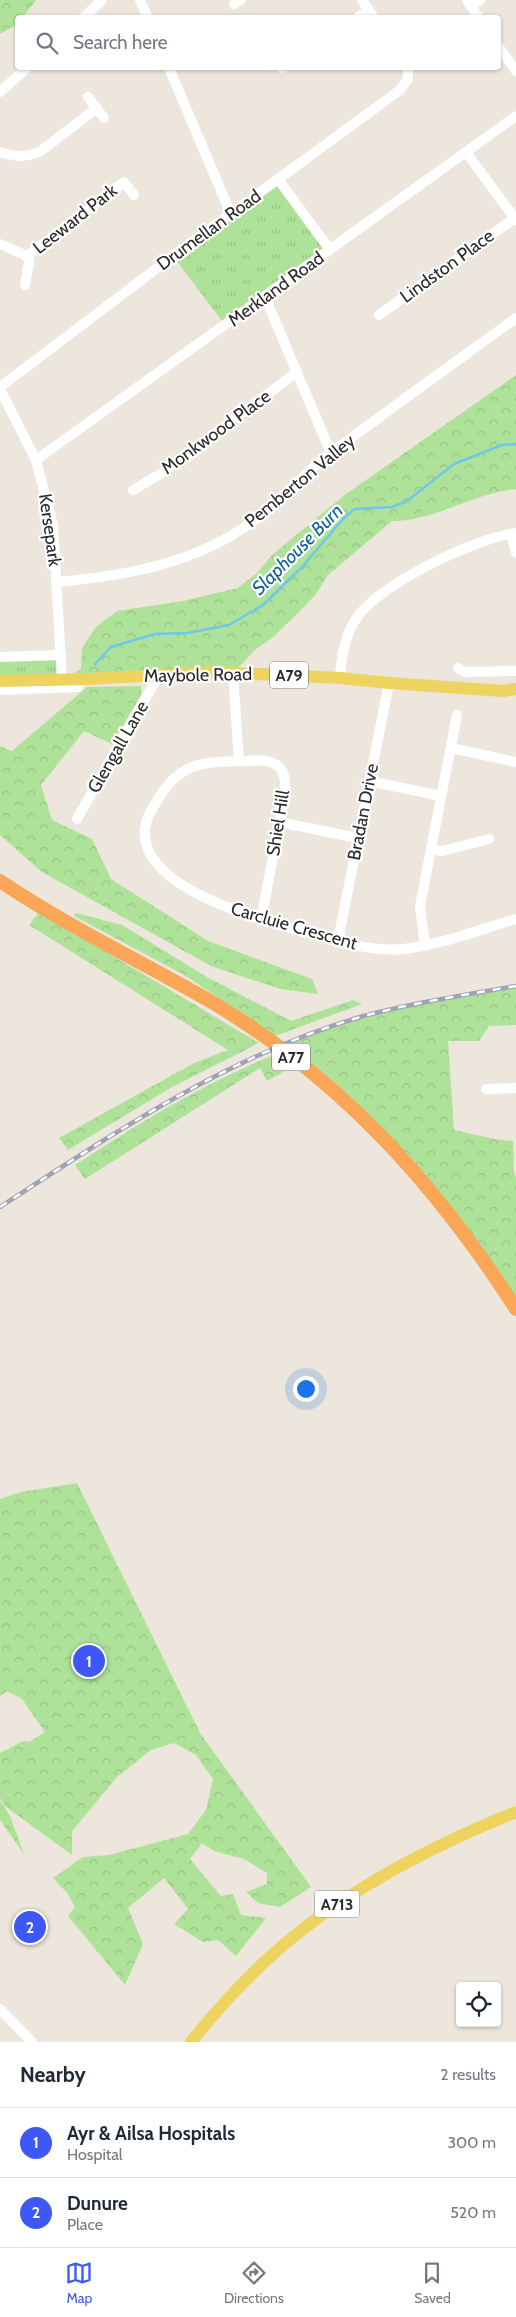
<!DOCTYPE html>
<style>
:root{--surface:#fff;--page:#f2f2f3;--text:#1f2937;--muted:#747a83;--line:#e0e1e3;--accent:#3e58f7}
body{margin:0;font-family:Cabin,sans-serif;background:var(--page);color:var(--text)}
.controls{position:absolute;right:15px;bottom:15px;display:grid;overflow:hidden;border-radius:5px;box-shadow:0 1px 4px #0004}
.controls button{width:45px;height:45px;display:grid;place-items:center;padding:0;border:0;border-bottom:1px solid var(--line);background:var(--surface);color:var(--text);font:25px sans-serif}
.you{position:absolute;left:305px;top:1388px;width:18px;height:18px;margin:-12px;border:4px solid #fff;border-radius:50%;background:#1a73e8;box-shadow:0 0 0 8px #1a73e833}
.badge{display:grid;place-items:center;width:32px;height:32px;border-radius:50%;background:var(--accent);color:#fff;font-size:16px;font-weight:700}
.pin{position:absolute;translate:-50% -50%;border:2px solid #fff;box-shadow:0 1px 5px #0006}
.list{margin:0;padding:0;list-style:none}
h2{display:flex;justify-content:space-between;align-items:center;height:65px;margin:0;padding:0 20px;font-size:21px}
h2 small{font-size:16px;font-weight:400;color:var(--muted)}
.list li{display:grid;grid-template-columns:32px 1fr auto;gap:15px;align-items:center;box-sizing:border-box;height:70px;padding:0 20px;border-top:1px solid var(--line)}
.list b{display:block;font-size:19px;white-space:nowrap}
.list p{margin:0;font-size:16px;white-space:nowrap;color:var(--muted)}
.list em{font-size:16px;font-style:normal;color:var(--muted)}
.icon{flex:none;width:28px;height:28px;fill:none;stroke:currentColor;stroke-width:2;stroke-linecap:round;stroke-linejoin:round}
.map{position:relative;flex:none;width:516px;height:2042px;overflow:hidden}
.search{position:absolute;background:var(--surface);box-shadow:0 1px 4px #0004;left:15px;right:15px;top:15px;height:55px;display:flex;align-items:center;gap:12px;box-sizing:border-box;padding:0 18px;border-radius:5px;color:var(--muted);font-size:19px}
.sheet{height:205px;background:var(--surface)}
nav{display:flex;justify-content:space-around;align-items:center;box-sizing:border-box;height:70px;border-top:1px solid var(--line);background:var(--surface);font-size:14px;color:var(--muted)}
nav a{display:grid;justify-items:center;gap:2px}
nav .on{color:var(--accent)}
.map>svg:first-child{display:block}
.grass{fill:url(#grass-tufts)}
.forest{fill:url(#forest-crowns)}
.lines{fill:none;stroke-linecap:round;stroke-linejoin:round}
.stream{stroke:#70c6ec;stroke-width:2.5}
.minor{stroke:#fff;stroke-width:10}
.major{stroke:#eed35f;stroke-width:12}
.highway{stroke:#fba657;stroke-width:14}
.rail-casing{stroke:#9fa1b4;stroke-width:4.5}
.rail{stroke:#fff;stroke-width:2.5;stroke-dasharray:8;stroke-linecap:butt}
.labels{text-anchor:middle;stroke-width:4.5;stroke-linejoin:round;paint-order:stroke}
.shield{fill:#fff;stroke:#6a6a6a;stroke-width:1}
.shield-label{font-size:16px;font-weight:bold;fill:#2a2a2a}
.street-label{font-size:18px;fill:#2a2a2a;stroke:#fff}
.water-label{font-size:19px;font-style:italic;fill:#0f6398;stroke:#fff}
</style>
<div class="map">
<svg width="516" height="2042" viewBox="0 0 516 2042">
<defs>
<pattern id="grass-tufts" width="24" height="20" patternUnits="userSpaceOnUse" patternTransform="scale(1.25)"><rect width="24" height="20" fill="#afe299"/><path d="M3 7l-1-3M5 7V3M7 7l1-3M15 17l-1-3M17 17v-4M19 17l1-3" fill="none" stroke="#97c284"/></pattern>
<pattern id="forest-crowns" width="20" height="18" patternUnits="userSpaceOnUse" patternTransform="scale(1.25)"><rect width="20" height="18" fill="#afe299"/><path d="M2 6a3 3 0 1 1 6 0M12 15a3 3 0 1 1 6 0" fill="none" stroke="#97c284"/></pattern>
</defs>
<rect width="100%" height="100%" fill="#ece6dc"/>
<g class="grass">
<polygon points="278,179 330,250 225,325 173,256"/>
<polygon points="61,655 62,680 0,681 0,657"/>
</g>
<g class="forest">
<polygon points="0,0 36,0 23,17 18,18 17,24 0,34"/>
<path d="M516 375V489C473 493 435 521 392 521L328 575 316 594 297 614 271 639 257 648 233 673 62 680 81 669 82 648 96 627 117 611 183 601 238 588 258 572 273 554 346 494Z"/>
<polygon points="141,686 141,695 112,744 84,731 41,785 52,820 92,839 111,879 208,941 312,979 318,994 280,989 211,966 42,872 0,835 0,746 12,751 87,687"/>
<polygon points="39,912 259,1043 172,1087 68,1150 59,1138 194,1063 228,1050 29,925"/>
<polygon points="76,913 122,925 207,977 291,1021 353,1000 362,1004 275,1036 186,976 74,916"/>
<polygon points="516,987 516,1025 489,1026 479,1041 448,1041 454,1130 494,1139 513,1141 514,1171 516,1179 516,1309 445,1207 297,1061 288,1044 361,1017 440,1000"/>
<path d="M274 1055 290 1068 267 1081 260 1068 85 1179 75 1165C140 1123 201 1084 274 1055Z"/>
<polygon points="77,1483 200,1733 311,1887 280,1907 258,1903 246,1892 267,1884 267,1873 244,1859 214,1851 202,1843 190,1859 221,1896 233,1894 241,1915 266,1918 236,1956 218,1940 203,1942 174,1924 188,1909 164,1878 128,1908 143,1944 125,1985 68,1916 75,1907 68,1894 53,1878 83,1857 109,1855 188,1834 206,1810 213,1779 196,1755 174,1743 151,1750 117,1777 72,1831 72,1855 5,1806 0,1798 0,1753 23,1741 29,1742 45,1732 22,1699 7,1691 0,1696 0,1499 21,1492"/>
<polygon points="0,1800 10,1816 24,1854 0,1820"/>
</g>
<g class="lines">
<polyline class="stream" points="95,664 111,647 155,634 187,633 229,625 263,605 302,567 343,519 355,509 392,507 407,501 454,464 502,445 516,444"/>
<g class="minor">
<polyline points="140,0 148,18"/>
<polyline points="362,0 374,18"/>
<polyline points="467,0 479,18"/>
<polyline points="234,4 241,0"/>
<polyline points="471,6 480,0"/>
<polyline points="83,18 102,0"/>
<polyline points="357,18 369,10"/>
<polyline points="498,46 516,71"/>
<polyline points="169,68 231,214"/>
<polyline points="282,68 283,68"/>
<polyline points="0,92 27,68"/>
<polyline points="88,97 104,118"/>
<path d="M0 152C16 157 25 158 41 151L97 108"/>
<polyline points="466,152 516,220"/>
<polyline points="278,179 330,250"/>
<polyline points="0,244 27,256 124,182 134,195"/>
<polyline points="25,285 29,262 27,256"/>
<polyline points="265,297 331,453"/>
<polyline points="379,315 515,218"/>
<polyline points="0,387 173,256 400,90 408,79 408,68"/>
<polyline points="0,389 36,460 53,525 62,680"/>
<polyline points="36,460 516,116"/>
<polyline points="133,490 162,473 297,372"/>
<polyline points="511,534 516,553"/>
<path d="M56 582C126 576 199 563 256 519 283 499 305 472 332 452 393 407 455 362 516 318"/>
<polyline points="0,657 61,655"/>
<polyline points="458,668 465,672 516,671"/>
<polyline points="233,673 239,761"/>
<path d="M340 678C341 659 344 639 354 622 374 586 475 538 516 533"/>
<polyline points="0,690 78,687 78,679"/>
<polyline points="451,748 516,762"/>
<polyline points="369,781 441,796"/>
<polyline points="77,819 159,675"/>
<polyline points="279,822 358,838"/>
<polyline points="431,849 442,851 489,839"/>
<path d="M261 920 285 792C285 784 286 774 279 767 270 758 255 761 243 761 203 762 179 762 157 801 152 809 146 818 145 828 138 889 266 922 310 933 339 941 371 952 402 949 438 946 481 929 516 919"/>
<polyline points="338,940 389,683"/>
<polyline points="425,945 420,906 457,715"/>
<polyline points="486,1089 516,1088"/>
<polyline points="0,2009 32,2042"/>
</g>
<g class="major">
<polyline points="0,681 88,679 215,672 340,678 389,683 503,691 516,689"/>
<path d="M191 2042C215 2012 242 1982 271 1956 341 1892 429 1847 516 1812"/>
</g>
<path class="highway" d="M0 881C67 926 140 961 210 1001 340 1078 435 1183 516 1309"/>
<g class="rail-casing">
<path id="rail" d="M0 1207C114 1133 228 1056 360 1017 411 1003 464 995 516 986"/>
</g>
<use href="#rail" class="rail"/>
</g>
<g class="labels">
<g class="shield">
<rect x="270" y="661.5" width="38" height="27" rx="4"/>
<rect x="272" y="1043.5" width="38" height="27" rx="4"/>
<rect x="314.5" y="1890.5" width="45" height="27" rx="4"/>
</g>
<g class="shield-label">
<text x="289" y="681">A79</text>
<text x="291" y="1063">A77</text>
<text x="337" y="1910">A713</text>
</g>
<g class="street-label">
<text transform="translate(75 219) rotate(-38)" y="6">Leeward Park</text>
<text transform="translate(209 230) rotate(-36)" y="6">Drumellan Road</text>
<text transform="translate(447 266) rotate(-36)" y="6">Lindston Place</text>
<text transform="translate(276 289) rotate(-36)" y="6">Merkland Road</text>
<text transform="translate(216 432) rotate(-36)" y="6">Monkwood Place</text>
<text transform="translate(300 481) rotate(-39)" y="6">Pemberton Valley</text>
<text transform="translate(50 530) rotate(82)" y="6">Kersepark</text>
<text transform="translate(198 675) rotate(-1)" y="6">Maybole Road</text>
<text transform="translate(118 747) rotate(-60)" y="6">Glengall Lane</text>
<text transform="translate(363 812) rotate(-79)" y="6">Bradan Drive</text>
<text transform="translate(278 823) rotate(-81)" y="6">Shiel Hill</text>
<text transform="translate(294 926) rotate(16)" y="6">Carcluie Crescent</text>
</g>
<g class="water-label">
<text transform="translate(297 549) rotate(-45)" y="7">Slaphouse Burn</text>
</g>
</g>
</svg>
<div class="controls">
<button><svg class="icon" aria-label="locate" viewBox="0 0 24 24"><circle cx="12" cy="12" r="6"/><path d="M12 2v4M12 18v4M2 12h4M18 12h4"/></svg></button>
</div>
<div class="you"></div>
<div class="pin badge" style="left:89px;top:1661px">1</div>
<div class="pin badge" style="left:30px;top:1927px">2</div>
<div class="search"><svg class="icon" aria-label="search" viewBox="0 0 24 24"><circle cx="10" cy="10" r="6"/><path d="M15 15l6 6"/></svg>Search here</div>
</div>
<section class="sheet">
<h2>Nearby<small>2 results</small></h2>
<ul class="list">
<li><span class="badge">1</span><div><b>Ayr &amp; Ailsa Hospitals</b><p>Hospital</p></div><em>300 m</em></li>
<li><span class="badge">2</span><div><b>Dunure</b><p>Place</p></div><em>520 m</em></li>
</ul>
</section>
<nav>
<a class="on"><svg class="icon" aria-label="map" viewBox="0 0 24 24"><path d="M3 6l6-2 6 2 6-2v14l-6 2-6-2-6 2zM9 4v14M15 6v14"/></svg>Map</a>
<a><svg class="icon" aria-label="directions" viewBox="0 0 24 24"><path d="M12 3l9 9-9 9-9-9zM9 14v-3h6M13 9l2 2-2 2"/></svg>Directions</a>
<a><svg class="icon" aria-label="saved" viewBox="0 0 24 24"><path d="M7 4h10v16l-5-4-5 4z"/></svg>Saved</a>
</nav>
